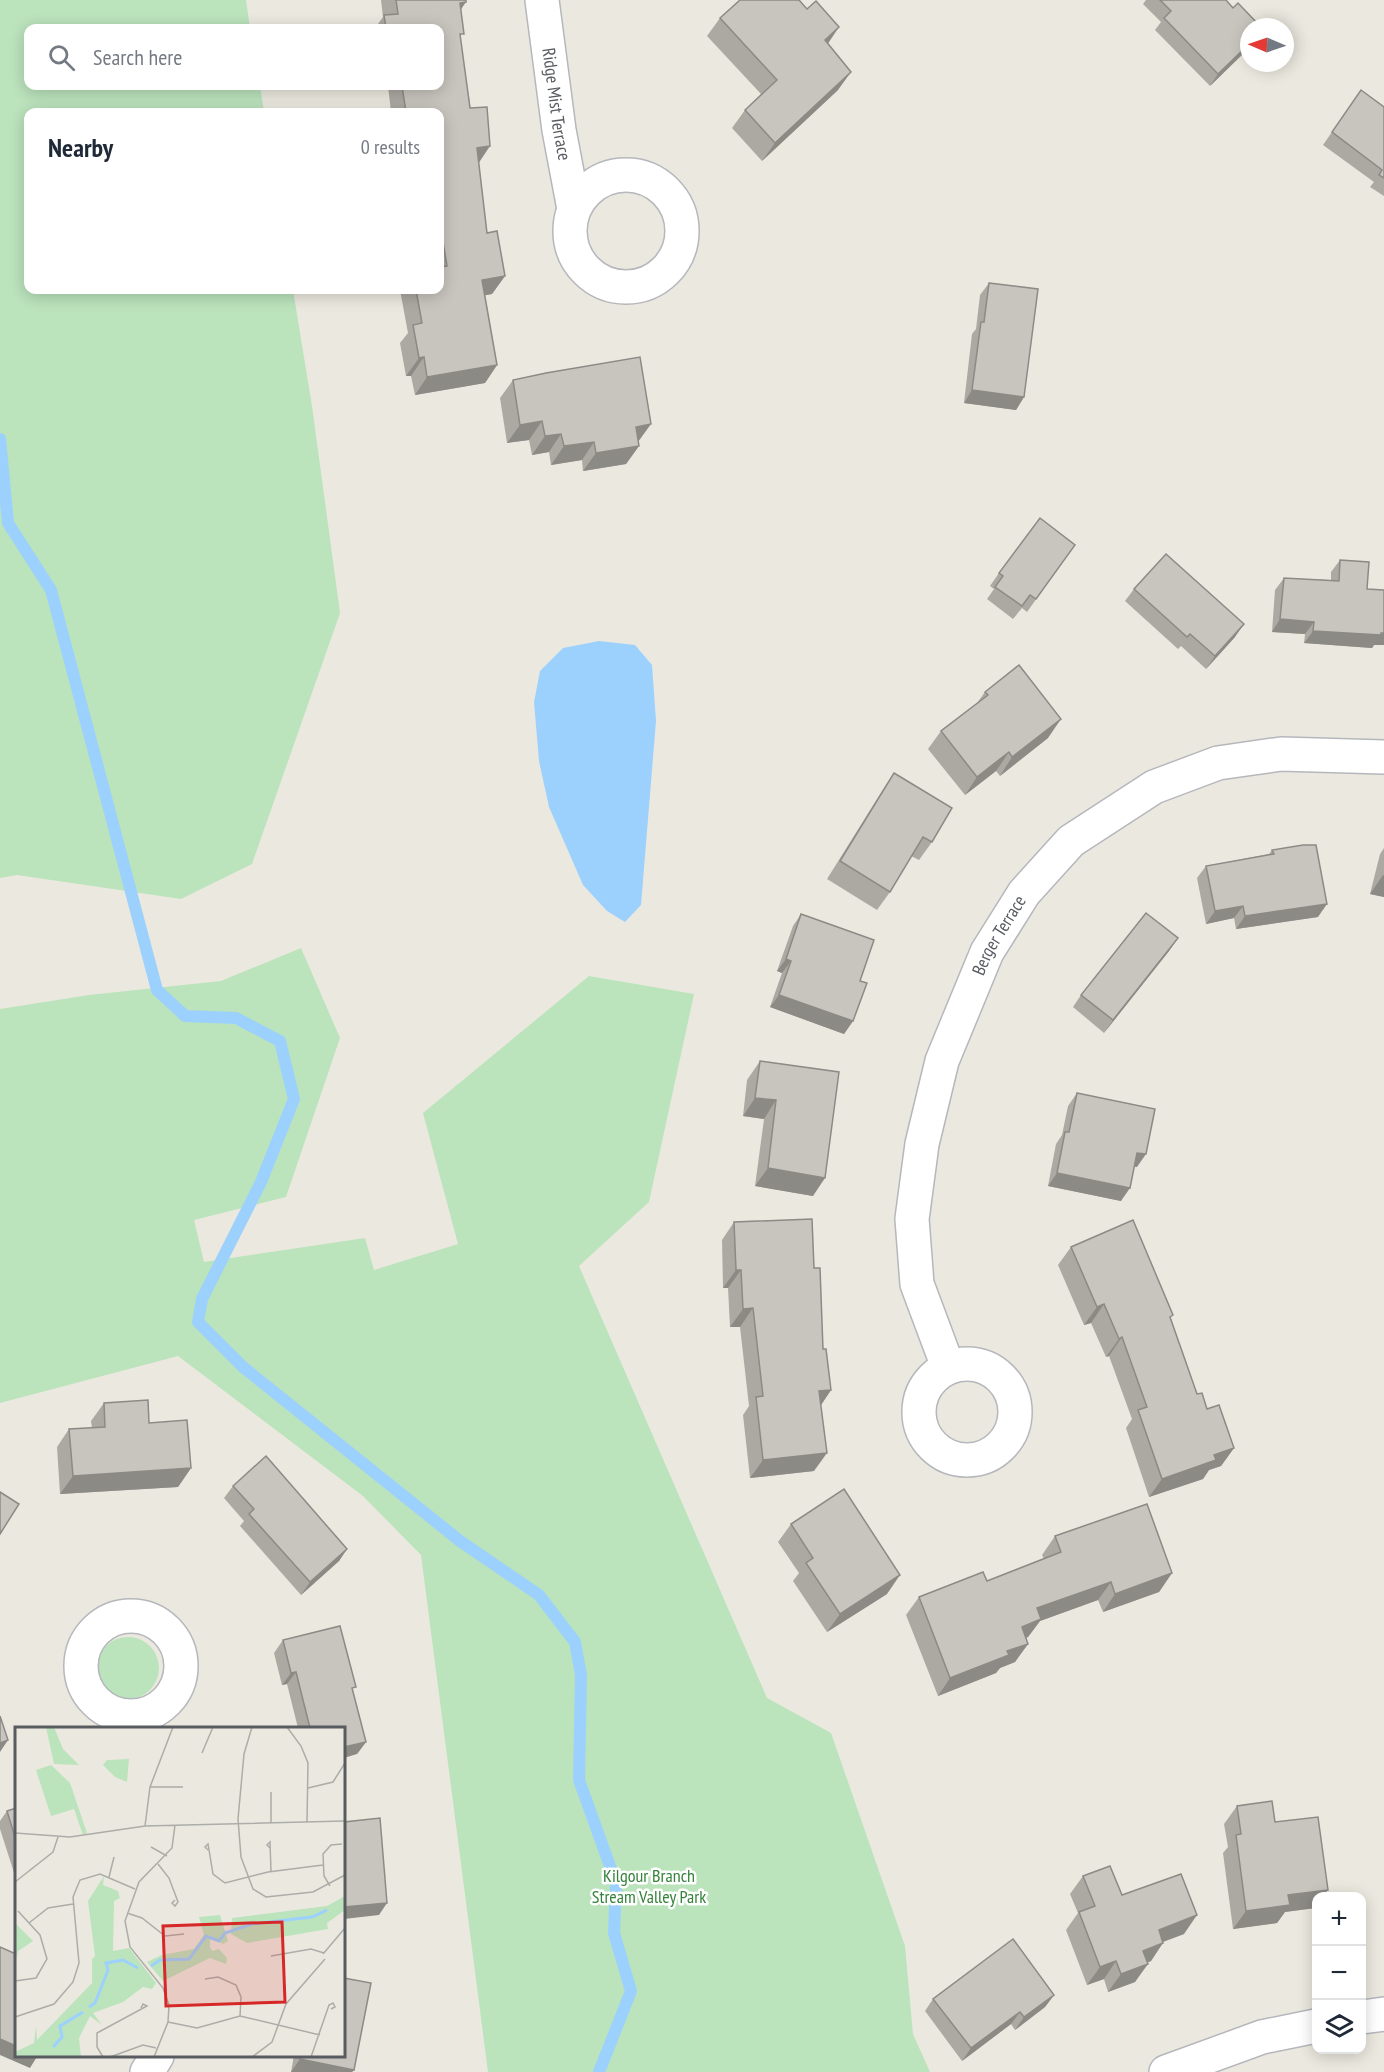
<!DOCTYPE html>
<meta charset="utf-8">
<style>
:root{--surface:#fff;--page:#f6f6f7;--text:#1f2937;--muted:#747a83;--line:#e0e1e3}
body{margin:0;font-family:"PT Sans Narrow",sans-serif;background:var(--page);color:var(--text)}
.controls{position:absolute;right:18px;bottom:18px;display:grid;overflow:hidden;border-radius:12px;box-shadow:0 3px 15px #0003}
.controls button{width:54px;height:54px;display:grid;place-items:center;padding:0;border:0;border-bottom:2px solid var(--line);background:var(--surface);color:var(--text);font:30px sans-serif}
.compass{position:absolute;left:1240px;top:18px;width:54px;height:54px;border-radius:50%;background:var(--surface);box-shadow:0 3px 15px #0003;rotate:272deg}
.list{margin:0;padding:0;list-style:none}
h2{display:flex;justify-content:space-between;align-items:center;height:78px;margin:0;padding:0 24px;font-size:26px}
h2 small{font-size:20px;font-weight:400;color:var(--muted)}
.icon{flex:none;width:33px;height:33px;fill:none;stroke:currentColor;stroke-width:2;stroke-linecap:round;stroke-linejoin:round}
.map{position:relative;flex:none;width:1384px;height:2072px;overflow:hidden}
.search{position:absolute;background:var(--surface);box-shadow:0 3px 15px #0003;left:24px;top:24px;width:420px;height:66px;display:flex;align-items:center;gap:15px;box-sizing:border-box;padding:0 21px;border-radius:12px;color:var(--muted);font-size:22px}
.panel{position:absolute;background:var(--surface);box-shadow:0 3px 15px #0003;left:24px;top:108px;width:420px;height:186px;border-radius:12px}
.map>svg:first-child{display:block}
.green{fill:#bbe3bc}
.water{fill:#9cd1fe}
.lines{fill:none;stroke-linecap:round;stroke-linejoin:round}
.stream{stroke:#9cd1fe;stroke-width:12}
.street-casing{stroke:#b5b7bc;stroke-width:36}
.street{stroke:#fff;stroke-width:33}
.wall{fill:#aca9a3}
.shaded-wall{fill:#8c8a85}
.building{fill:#c8c5be;stroke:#8c8a85;stroke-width:1.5}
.labels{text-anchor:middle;stroke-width:5;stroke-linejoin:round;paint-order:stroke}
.street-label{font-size:18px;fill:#585b60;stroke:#fff}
.park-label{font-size:18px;fill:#35823a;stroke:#fff}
.inset-river{fill:none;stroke:#9cd1fe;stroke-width:3}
.inset-road{fill:none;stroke:#acaca8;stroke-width:1.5}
.view{fill:#d62828;fill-opacity:0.15;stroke:#d62828;stroke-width:3}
.inset-edge{fill:none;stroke:#585b60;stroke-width:3}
</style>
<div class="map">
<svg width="1384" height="2072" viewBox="0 0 1384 2072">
<rect width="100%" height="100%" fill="#ebe9df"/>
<g class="green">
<polygon points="0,0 246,0 250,28 28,28 28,86 260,86 264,112 28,112 28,290 293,290 312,406 340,613 252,864 181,899 17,875 0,878"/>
<polygon points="301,948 340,1038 286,1197 194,1220 204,1262 365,1238 374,1270 458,1244 423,1113 589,976 694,994 649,1202 579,1266 767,1698 831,1733 905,1946 913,2034 930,2072 488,2072 421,1555 363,1496 178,1356 0,1403 0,1009 89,995 221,981"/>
<circle cx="128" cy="1668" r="31"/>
</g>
<polygon class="water" points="599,641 635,645 652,665 656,721 641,905 625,922 607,911 583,885 549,807 539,761 534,702 540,671 563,648"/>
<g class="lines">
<polyline class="stream" points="0,439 8,523 51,590 157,990 185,1016 236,1018 280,1041 294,1099 261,1182 202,1299 198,1322 243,1367 460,1541 539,1595 575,1642 581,1675 579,1780 616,1883 614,1933 631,1991 599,2072"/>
<g class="street-casing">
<g id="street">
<path id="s1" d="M542 0 559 130 574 209"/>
<circle cx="626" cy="231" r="56"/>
<circle cx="967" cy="1412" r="48"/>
<path id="s2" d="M948 1367 917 1284 912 1219 922 1144 942 1061 987 952 1024 893 1071 841 1154 787 1218 763 1281 754 1384 757"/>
<circle cx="131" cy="1666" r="50"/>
<polyline points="1362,2017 1384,2014"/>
<polyline points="147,2072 157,2056"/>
<polyline points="1166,2072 1262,2037 1316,2026"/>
</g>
</g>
<use href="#street" class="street"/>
</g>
<g class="wall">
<polygon points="381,0 466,0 460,10 460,38 479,163 487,233 505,276 492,294 485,295 497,365 485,383 415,395 411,376 406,376 400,343 408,333 400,290 440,290 440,112 391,112 388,86 440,86 440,28 375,28 383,17"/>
<polygon points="1146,0 1226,0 1233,8 1249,48 1210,86 1155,30 1161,22 1143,4"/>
<polygon points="720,18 828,43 838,90 762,161 732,128 745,110 761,94 707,36"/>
<polygon points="1361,90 1384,107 1384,196 1370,187 1374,182 1323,145"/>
<polygon points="989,283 1024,397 1016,410 964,403 972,334 976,329 980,295"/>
<polygon points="513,380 638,442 639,446 626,464 583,471 582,460 551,465 549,452 532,455 529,440 507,443 500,398"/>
<polygon points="1075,545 1027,612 1022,608 1013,619 987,599 994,589 990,586 999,573"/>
<polygon points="1340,560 1367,589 1384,593 1384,645 1374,645 1372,648 1304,643 1305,634 1272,632 1275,590 1284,578 1331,580 1331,572"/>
<polygon points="1134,589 1235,637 1206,669 1181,646 1178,649 1125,601"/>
<polygon points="985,692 1048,738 1000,776 996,771 965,795 928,749 941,731 977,703"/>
<polygon points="894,773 932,842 919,860 911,856 890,892 877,910 827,879 882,791"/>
<polygon points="1384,848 1384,897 1370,894 1380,854"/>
<polygon points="1272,850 1318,917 1236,929 1234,918 1206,924 1197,878 1206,866 1269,854"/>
<polygon points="801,914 853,1021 844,1034 770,1007 782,973 777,971 793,926"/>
<polygon points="1178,938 1169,951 1104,1033 1073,1007 1081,995"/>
<polygon points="760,1061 839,1072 813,1196 755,1186 764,1119 743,1116 747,1080"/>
<polygon points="1077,1093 1137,1167 1134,1166 1121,1201 1048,1186 1056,1144 1062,1135 1068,1106"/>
<polygon points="734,1222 814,1268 823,1349 831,1390 821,1405 814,1471 750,1478 743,1415 749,1406 740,1327 730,1327 728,1288 723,1288 722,1240"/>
<polygon points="1071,1247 1171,1319 1197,1394 1234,1448 1221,1466 1209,1470 1203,1479 1149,1497 1126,1428 1132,1419 1109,1356 1106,1357 1091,1323 1084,1325 1058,1265"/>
<polygon points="104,1403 149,1423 191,1468 178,1487 60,1494 57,1447 69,1429 92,1428 91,1421"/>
<polygon points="233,1486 347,1549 339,1561 301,1595 240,1526 244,1521 224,1498"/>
<polygon points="791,1524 887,1594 827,1632 793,1581 799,1573 778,1542"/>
<polygon points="1055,1536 1172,1573 1159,1592 1103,1612 1098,1600 1040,1621 1028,1637 1026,1638 1028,1644 1015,1662 1000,1668 996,1673 938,1696 906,1615 919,1597 987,1581 1044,1559 1042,1555"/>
<polygon points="283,1640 353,1691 366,1742 357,1754 344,1728 298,1728 287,1684 282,1685 274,1653"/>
<polygon points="1237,1806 1275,1822 1317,1896 1317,1906 1315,1908 1285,1912 1277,1923 1233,1929 1223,1853 1228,1847 1224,1824"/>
<polygon points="16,1808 16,1879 0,1829 0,1821 7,1811"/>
<polygon points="1083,1876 1122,1895 1184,1934 1163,1942 1151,1961 1147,1963 1135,1982 1108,1992 1104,1979 1087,1985 1066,1930 1078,1913 1070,1894"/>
<polygon points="344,1978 371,1983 354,2070 352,2072 291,2072 294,2055 344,2055"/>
<polygon points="1054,1995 1045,2007 1015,2030 1011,2024 962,2061 925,2011 933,1999"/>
</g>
<g class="shaded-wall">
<polygon points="466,2 453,21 460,3"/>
<polygon points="839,27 827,45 825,40"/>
<polygon points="1249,44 1249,48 1210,86 1218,74"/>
<polygon points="851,72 838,90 762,161 775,143"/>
<polygon points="490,146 478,164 477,148"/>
<polygon points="505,276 492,294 470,298 482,280"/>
<polygon points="424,357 411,376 406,376 419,358"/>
<polygon points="497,365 485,383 415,395 427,377"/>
<polygon points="972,390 1024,397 1016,410 964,403"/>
<polygon points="542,421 529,440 507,443 520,425"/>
<polygon points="651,424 638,442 636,427"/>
<polygon points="561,434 549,452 532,455 545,436"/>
<polygon points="594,442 582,460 551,465 564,446"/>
<polygon points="639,446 626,464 583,471 596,453"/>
<polygon points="1280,619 1314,622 1305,634 1272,632"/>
<polygon points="1244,624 1235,637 1206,669 1215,656"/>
<polygon points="1313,631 1384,633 1384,645 1374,645 1372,648 1304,643"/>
<polygon points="1061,719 1048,738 1000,776 1012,757"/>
<polygon points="1009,752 996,771 965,795 977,777"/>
<polygon points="1383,875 1384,876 1384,897 1370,894"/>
<polygon points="1327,904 1318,917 1236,929 1245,916"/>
<polygon points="1243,906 1234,918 1206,924 1215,911"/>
<polygon points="1178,938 1169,951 1104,1033 1113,1020"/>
<polygon points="786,959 791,961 782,973 777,971"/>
<polygon points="779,995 853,1021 844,1034 770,1007"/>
<polygon points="755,1098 776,1100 764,1119 743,1116"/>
<polygon points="1137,1153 1146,1154 1137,1167 1128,1165"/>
<polygon points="768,1168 825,1178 813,1196 755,1186"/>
<polygon points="1057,1173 1130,1188 1121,1201 1048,1186"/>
<polygon points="736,1270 741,1270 728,1288 723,1288"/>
<polygon points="1104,1304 1091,1323 1084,1325 1097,1307"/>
<polygon points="753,1308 740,1327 730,1327 743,1309"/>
<polygon points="1122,1337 1109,1356 1106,1357 1119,1339"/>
<polygon points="831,1390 819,1408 819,1391"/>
<polygon points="1234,1448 1221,1466 1209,1470 1203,1479 1149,1497 1162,1479 1214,1455"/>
<polygon points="827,1453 814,1471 750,1478 763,1460"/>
<polygon points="191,1468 178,1487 60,1494 73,1476"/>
<polygon points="347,1549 339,1561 301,1595 310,1582"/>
<polygon points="1172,1573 1159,1592 1103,1612 1115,1594"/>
<polygon points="900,1575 887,1594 827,1632 840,1614"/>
<polygon points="1111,1582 1098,1600 1040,1621 1028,1637 1009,1645 1022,1627 1037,1608"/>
<polygon points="1028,1644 1015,1662 1000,1668 996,1673 938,1696 950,1678 1007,1651"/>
<polygon points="296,1672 287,1684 282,1685 291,1673"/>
<polygon points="8,1740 0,1752 0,1743"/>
<polygon points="366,1742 357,1754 344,1758 344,1747"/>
<polygon points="1328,1890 1323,1896 1317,1896 1317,1906 1315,1908 1285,1912 1277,1923 1233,1929 1246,1911 1288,1895"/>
<polygon points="387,1903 379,1915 344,1919 344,1907"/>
<polygon points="1197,1915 1184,1934 1146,1948 1159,1930"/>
<polygon points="1163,1943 1151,1961 1130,1969 1143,1951"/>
<polygon points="1116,1961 1104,1979 1087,1985 1100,1967"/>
<polygon points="1148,1964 1135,1982 1108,1992 1121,1974"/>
<polygon points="1054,1995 1045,2007 1015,2030 1024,2017"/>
<polygon points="1020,2012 1011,2024 962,2061 971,2048"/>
<polygon points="0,2039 16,2046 16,2055 38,2055 30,2068 0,2055"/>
<polygon points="300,2059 354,2070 352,2072 291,2072"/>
</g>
<g class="building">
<polygon points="396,0 466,0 466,2 460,3 464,34 460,34 470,108 487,107 490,146 477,148 487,233 497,231 505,276 482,280 497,365 427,377 424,357 419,358 413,325 422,323 416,290 440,290 440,267 447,266 440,224 440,112 406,112 402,86 440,86 440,28 386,28 384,15 398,14"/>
<polygon points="740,0 799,0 807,9 816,1 839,27 825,40 851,72 775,143 745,110 777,80 720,18"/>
<polygon points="1160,0 1226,0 1233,8 1238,3 1261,27 1249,27 1249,44 1218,74 1164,18 1171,11"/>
<polygon points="1361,90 1384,107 1384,178 1379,175 1382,170 1332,132"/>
<polygon points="989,283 1038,289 1024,397 972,390 981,322 984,322"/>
<polygon points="640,357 651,424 636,427 639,446 596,453 594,442 564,446 561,434 545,436 542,421 520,425 513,380 546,373"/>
<polygon points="1040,518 1075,545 1036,599 1030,595 1022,606 995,587 1003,576 999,573"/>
<polygon points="1166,554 1244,624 1215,656 1190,634 1187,637 1134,589"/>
<polygon points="1340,560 1369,562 1367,589 1384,590 1384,633 1381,633 1381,635 1313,631 1314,622 1280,619 1284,578 1339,581"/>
<polygon points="1019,665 1061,719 1012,757 1009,752 977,777 941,731 988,695 985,692"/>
<polygon points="894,773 952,808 932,842 923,837 890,892 840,861"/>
<polygon points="1303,845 1316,845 1327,904 1245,916 1243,906 1215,911 1206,866 1274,854 1272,850"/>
<polygon points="1146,913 1178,938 1113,1020 1081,995"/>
<polygon points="801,914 874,940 860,981 867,983 853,1021 779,995 791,961 786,959"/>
<polygon points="760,1061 839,1072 825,1178 768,1168 776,1100 755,1098"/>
<polygon points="1077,1093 1155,1109 1146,1154 1137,1153 1130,1188 1057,1173 1065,1132 1069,1132"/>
<polygon points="812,1219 814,1268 820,1268 823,1349 826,1349 831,1390 819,1391 827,1453 763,1460 756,1397 763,1396 753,1308 743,1309 741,1270 736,1270 734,1222"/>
<polygon points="1133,1220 1173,1315 1170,1317 1197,1394 1202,1393 1207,1409 1219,1405 1234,1448 1214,1455 1216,1460 1162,1479 1138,1410 1147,1407 1122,1337 1119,1339 1104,1304 1097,1307 1071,1247"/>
<polygon points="148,1400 149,1423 187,1420 191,1468 73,1476 69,1429 105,1427 104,1403"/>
<polygon points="266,1456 347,1549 310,1582 249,1514 254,1509 233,1486"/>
<polygon points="844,1489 900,1575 840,1614 806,1563 813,1558 791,1524"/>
<polygon points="0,1492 19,1504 0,1534"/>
<polygon points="1147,1504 1172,1573 1115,1594 1111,1582 1037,1608 1041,1619 1022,1627 1028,1644 1007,1651 1009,1655 950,1678 919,1597 983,1572 987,1581 1061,1552 1055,1536"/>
<polygon points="340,1626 356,1687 352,1688 366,1742 344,1747 344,1728 310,1728 296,1672 291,1673 283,1640"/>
<polygon points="0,1716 8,1740 0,1743"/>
<polygon points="1272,1801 1275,1822 1318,1817 1328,1890 1288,1895 1290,1905 1246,1911 1236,1835 1241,1834 1237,1806"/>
<polygon points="16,1808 16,1840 7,1811"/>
<polygon points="380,1818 387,1903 344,1907 344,1822"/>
<polygon points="1110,1866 1122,1895 1181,1874 1197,1915 1159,1930 1163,1943 1143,1951 1148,1964 1121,1974 1116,1961 1100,1967 1079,1912 1095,1906 1083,1876"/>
<polygon points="1013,1939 1054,1995 1024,2017 1020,2012 971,2048 933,1999"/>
<polygon points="0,1947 16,1954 16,2046 0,2039"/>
<polygon points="344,1978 371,1983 354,2070 300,2059 300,2055 344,2055"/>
</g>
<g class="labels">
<g class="street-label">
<text dy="6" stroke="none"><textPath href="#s1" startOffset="105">Ridge Mist Terrace</textPath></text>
<text dy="6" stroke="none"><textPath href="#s2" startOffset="453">Berger Terrace</textPath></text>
</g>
<g class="park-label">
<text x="649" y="1882">Kilgour Branch<tspan x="649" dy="21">Stream Valley Park</tspan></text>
</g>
</g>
<g transform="translate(15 1727)">
<rect width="330" height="330" fill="#ebe9df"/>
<path d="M31 0H39L48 22 64 38 39 37ZM114 32 112 55 100 50 88 38 92 33ZM36 38 55 56 72 106 68 108 59 82 36 89 21 43ZM89 149 88 158 103 164 105 171 99 174 98 224 114 221 141 256 137 262 128 260 108 275 78 286 87 298 75 289 64 311 66 330H0V325L19 316 21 299 22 313 77 256V232L80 229 73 174ZM330 169V183L312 196 313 202 232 216 216 207 217 191 312 179ZM205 188 213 214 208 217 195 209V220L197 224 204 222 212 231 211 237 195 231 148 254 132 235 147 228 179 222 189 208 184 190ZM0 196 18 214 3 224 0 238Z" fill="#bbe3bc"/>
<path class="inset-river" d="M136 239 145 233 174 232 191 209 204 214 210 206 237 197 297 190 312 183M74 280 80 276 93 243 91 236 108 233 123 241M38 320 47 310 45 299 68 285"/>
<path class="inset-road" d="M237 0 229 27 223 92 226 130 238 162 251 170 298 165 330 148M272 0 286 19 293 36 292 95M187 26 198 0M135 60H168M293 61 318 55 330 36M256 96V65M130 99 135 60 158 0M0 106 55 110 130 99 330 94M136 120 152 129M255 121 252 118 255 115 256 144M193 123 190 120 193 117 198 147 210 156 253 145 308 138M143 137 154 151 163 175 160 179 157 176 160 173M94 150 99 130M0 155 38 125 43 110M315 159 309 149 308 127 316 118 327 117M112 186 127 191 150 209 169 207M14 196 33 181 58 177M308 227 330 201M256 229 296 222 309 226M190 252 203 250 221 258 226 270 225 289M0 254 21 251 32 232 25 208 3 184M0 290 39 277 58 255 64 236 58 170 65 153 85 147 120 162M153 295 182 301 225 289 305 308M88 330 82 320V306L132 279 128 277 126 281M95 330 128 318 141 321M139 330 153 295 154 278 148 261 115 220 110 194 124 155 157 121 160 98M237 330 257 315 271 277 310 232M296 330 314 278 318 276 320 280 316 282"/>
<path class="view" d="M267 195 270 275 151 279 148 199Z"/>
<rect width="330" height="330" class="inset-edge"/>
</g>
</svg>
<div class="controls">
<button>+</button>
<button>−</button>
<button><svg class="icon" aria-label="layers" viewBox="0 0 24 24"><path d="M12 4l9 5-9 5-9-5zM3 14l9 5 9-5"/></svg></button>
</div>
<svg class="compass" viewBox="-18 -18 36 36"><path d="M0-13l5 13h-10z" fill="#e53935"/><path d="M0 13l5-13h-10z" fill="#747a83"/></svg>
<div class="search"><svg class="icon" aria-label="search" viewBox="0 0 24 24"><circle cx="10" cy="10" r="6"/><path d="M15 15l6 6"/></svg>Search here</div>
<section class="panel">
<h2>Nearby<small>0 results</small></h2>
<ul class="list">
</ul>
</section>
</div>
